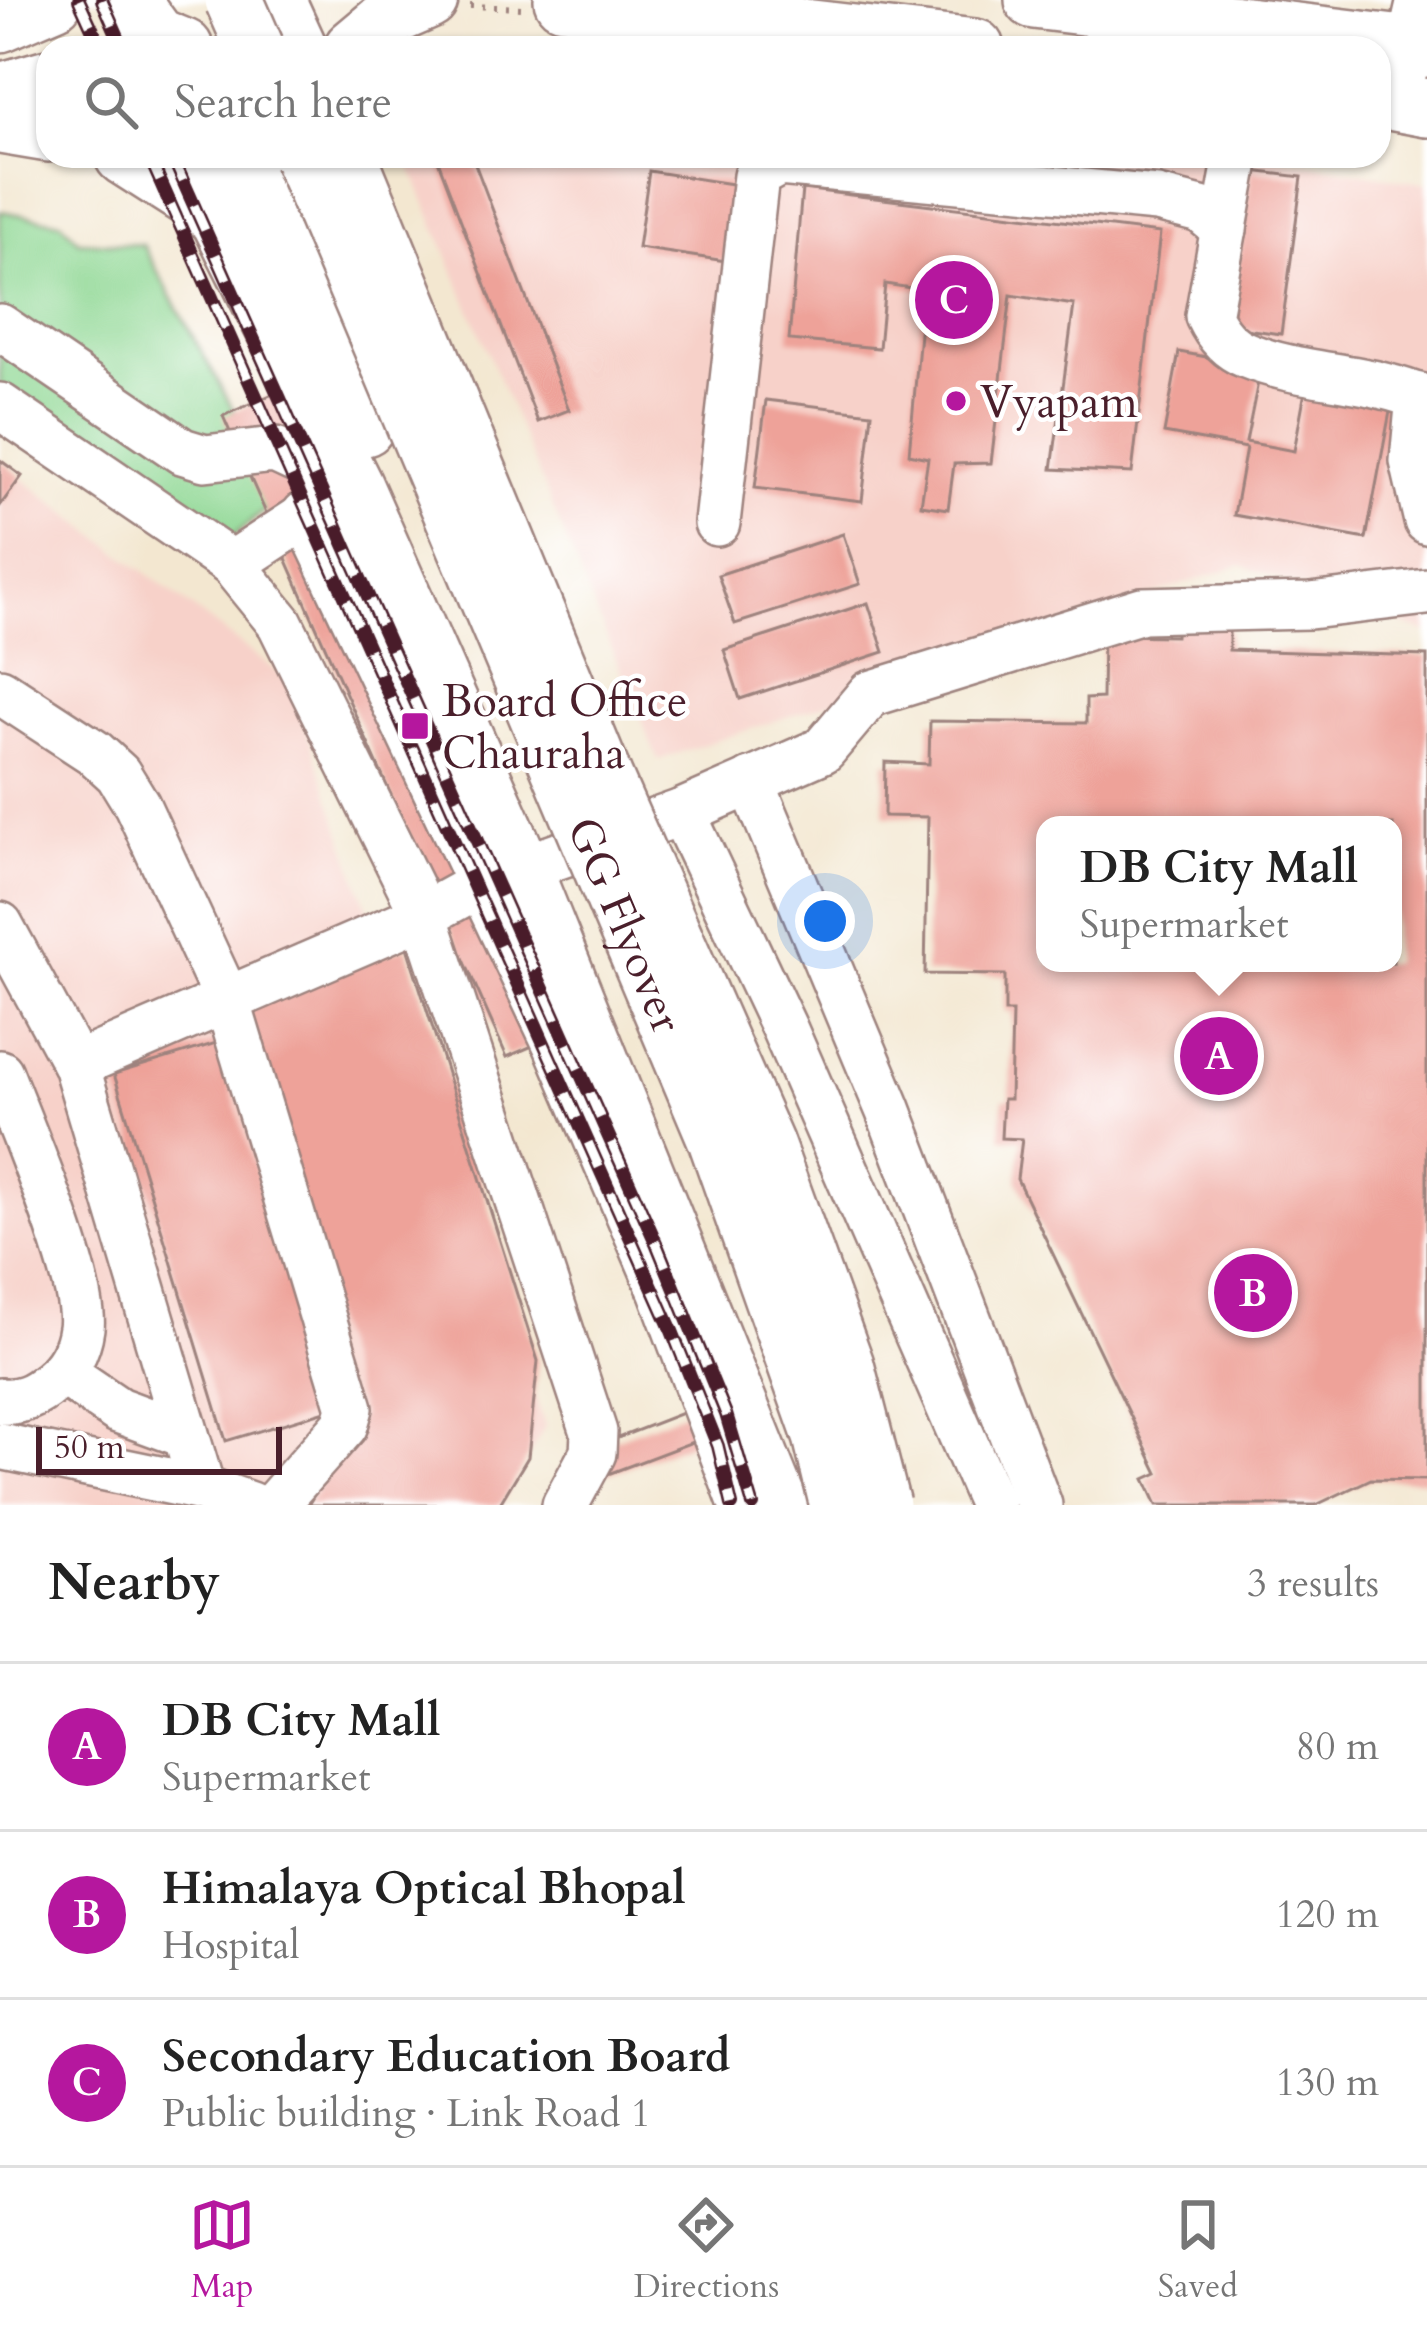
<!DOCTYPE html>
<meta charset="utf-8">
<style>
:root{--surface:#fff;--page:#f2f2f2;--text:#222;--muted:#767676;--line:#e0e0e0;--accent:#b5179e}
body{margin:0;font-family:Cardo,serif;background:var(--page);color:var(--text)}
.scale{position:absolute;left:36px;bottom:30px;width:246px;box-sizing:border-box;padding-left:12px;border:6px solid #4a1f2b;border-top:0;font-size:33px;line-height:42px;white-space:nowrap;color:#4a1f2b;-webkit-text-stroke:9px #fff;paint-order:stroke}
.you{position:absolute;left:825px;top:921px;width:42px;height:42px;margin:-30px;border:9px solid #fff;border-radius:50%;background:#1a73e8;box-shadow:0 0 0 18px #1a73e833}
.badge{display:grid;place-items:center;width:78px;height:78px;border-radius:50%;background:var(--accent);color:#fff;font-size:39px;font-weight:700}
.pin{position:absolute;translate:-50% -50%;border:6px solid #fff;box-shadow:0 3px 12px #0006}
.popup{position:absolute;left:1036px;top:816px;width:366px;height:156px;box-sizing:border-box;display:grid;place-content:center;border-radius:24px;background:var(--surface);filter:drop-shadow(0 3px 9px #0005);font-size:39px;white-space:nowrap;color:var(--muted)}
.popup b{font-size:45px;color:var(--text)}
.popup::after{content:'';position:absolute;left:50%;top:100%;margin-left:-24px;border:24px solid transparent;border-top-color:var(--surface)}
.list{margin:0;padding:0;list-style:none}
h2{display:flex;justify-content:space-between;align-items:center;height:156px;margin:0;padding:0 48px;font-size:51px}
h2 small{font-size:39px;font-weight:400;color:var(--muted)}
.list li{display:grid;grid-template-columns:78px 1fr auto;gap:36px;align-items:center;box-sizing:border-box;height:168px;padding:0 48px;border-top:3px solid var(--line)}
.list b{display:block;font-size:45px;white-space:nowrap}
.list p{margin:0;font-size:39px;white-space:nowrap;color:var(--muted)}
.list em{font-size:39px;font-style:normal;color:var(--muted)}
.icon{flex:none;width:66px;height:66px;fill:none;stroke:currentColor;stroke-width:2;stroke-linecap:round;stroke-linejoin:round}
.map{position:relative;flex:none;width:1427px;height:1505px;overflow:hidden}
.search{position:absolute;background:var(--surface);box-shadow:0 3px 9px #0004;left:36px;right:36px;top:36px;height:132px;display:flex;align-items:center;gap:30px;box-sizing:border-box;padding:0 42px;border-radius:36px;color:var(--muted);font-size:45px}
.sheet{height:660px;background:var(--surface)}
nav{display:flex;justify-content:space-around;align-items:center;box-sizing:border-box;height:168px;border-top:3px solid var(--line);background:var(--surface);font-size:33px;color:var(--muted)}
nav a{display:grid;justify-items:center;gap:6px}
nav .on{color:var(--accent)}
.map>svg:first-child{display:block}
.built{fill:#f7d1c9}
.green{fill:#8ed793;stroke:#6c7b5f;stroke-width:3}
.building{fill:#eea299;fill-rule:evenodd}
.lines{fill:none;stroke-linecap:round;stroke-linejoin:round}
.minor-casing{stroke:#9e837e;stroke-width:50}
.major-casing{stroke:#9e837e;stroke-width:62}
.path{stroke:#9e837e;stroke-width:6;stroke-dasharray:3 9;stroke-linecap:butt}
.minor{stroke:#fff;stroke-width:45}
.major{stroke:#fff;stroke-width:57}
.rail-casing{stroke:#4a1f2b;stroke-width:14}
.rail{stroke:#fff;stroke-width:9;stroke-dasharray:27;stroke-linecap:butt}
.major-bridge-casing{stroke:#9e837e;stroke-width:62;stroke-linecap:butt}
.major-bridge{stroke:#fff;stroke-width:57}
.poi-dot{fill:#b5179e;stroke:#fff;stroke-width:4.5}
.labels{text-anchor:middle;stroke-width:9;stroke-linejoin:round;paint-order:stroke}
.poi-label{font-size:45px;fill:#4a1f2b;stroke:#fff;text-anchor:start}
.street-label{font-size:45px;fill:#4a1f2b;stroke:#fff}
</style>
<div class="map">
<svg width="1427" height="1505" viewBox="0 0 1427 1505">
<rect width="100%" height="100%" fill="#fff"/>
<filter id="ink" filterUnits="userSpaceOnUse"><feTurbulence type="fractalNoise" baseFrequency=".00833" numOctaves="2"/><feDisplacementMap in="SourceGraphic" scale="24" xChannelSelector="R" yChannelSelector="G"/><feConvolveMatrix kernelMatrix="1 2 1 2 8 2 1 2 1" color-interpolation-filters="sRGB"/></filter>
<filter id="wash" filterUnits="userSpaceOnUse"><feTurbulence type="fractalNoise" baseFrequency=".004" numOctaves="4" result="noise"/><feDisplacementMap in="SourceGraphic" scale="48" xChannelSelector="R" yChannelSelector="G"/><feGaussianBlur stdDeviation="2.7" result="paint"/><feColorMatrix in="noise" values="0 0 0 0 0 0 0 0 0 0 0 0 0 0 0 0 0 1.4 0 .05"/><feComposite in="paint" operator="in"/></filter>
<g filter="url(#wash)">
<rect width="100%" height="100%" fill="#f3e7d0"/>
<g class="built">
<polygon points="406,156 1264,156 1427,184 1427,633 1241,565 658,760"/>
<polygon points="0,462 290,682 545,1426 502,1505 0,1505"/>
</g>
<polygon class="green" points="0,211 61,222 79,241 143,245 281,497 221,547 0,404"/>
<g id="blocks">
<g class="building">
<polygon points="442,156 472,156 569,410 538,422 437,158"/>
<polygon points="649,171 738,185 726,261 638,248"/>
<polygon points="1252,171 1302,177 1281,334 1231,327"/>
<polygon points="802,189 1160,233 1132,473 1052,469 1074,305 1011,295 991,463 954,464 948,509 921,505 928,458 909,454 924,290 885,284 879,348 789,340"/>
<polygon points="1179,352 1261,367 1246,442 1294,451 1306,386 1392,401 1366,539 1234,515 1246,448 1164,433"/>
<polygon points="320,373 604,1015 507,1057 223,416"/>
<polygon points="766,400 872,413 862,501 755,488"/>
<polygon points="0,460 22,476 0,506"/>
<polygon points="843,534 860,584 735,624 718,575"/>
<polygon points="868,603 884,652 740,699 724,650"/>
<path d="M1176 621 1229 623V650L1427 656V1480L1371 1479 1316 1505H1157L1145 1479 1158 1473 1017 1179 1022 1139 1001 1138 1003 1099H1010L1012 1012H1005V975L925 974 928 817 884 816 885 762 929 764 930 721 1086 723V699L1102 698 1103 635 1175 636ZM1045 825H1393V963H1045Z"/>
<polygon points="407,947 538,1361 528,1457 499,1505 308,1505 362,1416 232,1002"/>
<polygon points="216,1043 329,1410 226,1441 114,1074"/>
<polygon points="695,1408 706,1437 608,1474 597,1446"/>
</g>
</g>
</g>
<g filter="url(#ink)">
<use href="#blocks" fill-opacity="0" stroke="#9e837e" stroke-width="3"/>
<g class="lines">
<g class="minor-casing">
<g id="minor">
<polyline points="1402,79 1420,0"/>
<path d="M1237 156 1208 316C1216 333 1228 348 1246 355 1302 378 1367 374 1427 400"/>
<polyline points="0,327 182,451 205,458 275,450 354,487"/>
<polyline points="1419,396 1413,461 1427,521"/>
<polyline points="0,406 232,564 280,623 424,915 594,1432 593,1453 565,1505"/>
<polyline points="305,514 556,1044 662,1292 742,1505"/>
<polyline points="717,523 756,176 779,163 1157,199 1201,210 1224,229"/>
<polyline points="232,564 330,500"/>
<polyline points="0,691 95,753 118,774 137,805 227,1000 350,1408 345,1425 274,1505"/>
<polyline points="751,781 888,1109 1039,1505"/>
<polyline points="682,812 784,1028 992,1505"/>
<polyline points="0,925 76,1065 202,1488"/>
<polyline points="76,1065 424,915 482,883 682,812 823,750 870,694 1142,610 1310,606 1427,592"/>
<path d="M0 1073C19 1122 88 1284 81 1328 78 1350 67 1370 50 1383 35 1396 20 1403 0 1401"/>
<polyline points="62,1372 118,1410 186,1435"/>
<polyline points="0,1446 202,1488 250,1505"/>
</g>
</g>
<g class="major-casing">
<g id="major">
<polyline points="130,0 157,37 184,48"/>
<polyline points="276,0 298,48"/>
<polyline points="563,0 975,48"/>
<polyline points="1034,0 1427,48"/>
<polyline points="0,23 54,0"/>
<polyline points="353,48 390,17 429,0"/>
<polyline points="0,92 48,78"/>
<polyline points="1379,99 1427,108"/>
<polyline points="0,125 48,133"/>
<polyline points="124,156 218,216"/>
<polyline points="195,156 218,216 354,487 523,870 779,1505"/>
<polyline points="245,156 365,427"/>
</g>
</g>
<polyline class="path" points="470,6 523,8"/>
<use href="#minor" class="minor"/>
<use href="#major" class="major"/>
<g class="rail-casing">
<g id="rail">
<polyline points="79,0 101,48"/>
<polyline points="102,0 123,48"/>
<polyline points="149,156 672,1331 718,1446 732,1505"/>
<polyline points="172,156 657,1245 726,1414 753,1505"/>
</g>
</g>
<use href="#rail" class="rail"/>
<g class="major-bridge-casing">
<g id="major-bridge">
<polyline points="234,0 255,48"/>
<path id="s1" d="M302 156 717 1140 822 1436 838 1502"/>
<polyline points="348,156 605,781 765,1145 845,1365 881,1505"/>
</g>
</g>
<use href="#major-bridge" class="major-bridge"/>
</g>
</g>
<g class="poi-dot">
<circle cx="956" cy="401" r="12"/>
<rect x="400" y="711" width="30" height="30" rx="6"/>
</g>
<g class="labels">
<g class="poi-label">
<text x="980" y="417">Vyapam</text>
<text x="442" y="716">Board Office<tspan x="442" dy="52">Chauraha</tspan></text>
</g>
<g class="street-label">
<text dy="16" stroke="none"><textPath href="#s1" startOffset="834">GG Flyover</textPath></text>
</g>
</g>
</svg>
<div class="scale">50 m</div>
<div class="you"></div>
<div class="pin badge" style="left:1219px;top:1056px">A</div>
<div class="popup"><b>DB City Mall</b>Supermarket</div>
<div class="pin badge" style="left:1253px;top:1293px">B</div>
<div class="pin badge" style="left:954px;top:300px">C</div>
<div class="search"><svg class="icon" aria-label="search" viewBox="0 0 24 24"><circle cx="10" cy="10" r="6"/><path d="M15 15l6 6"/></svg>Search here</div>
</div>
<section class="sheet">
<h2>Nearby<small>3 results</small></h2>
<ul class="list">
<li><span class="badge">A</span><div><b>DB City Mall</b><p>Supermarket</p></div><em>80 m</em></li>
<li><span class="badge">B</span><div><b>Himalaya Optical Bhopal</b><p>Hospital</p></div><em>120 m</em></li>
<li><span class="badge">C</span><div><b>Secondary Education Board</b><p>Public building · Link Road 1</p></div><em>130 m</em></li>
</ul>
</section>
<nav>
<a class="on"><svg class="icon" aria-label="map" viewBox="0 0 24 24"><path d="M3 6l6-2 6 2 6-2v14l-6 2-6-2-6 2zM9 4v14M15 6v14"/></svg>Map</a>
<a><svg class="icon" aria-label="directions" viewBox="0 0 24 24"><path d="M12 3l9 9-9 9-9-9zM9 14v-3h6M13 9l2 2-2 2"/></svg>Directions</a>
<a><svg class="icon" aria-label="saved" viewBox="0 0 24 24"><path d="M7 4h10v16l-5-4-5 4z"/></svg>Saved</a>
</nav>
